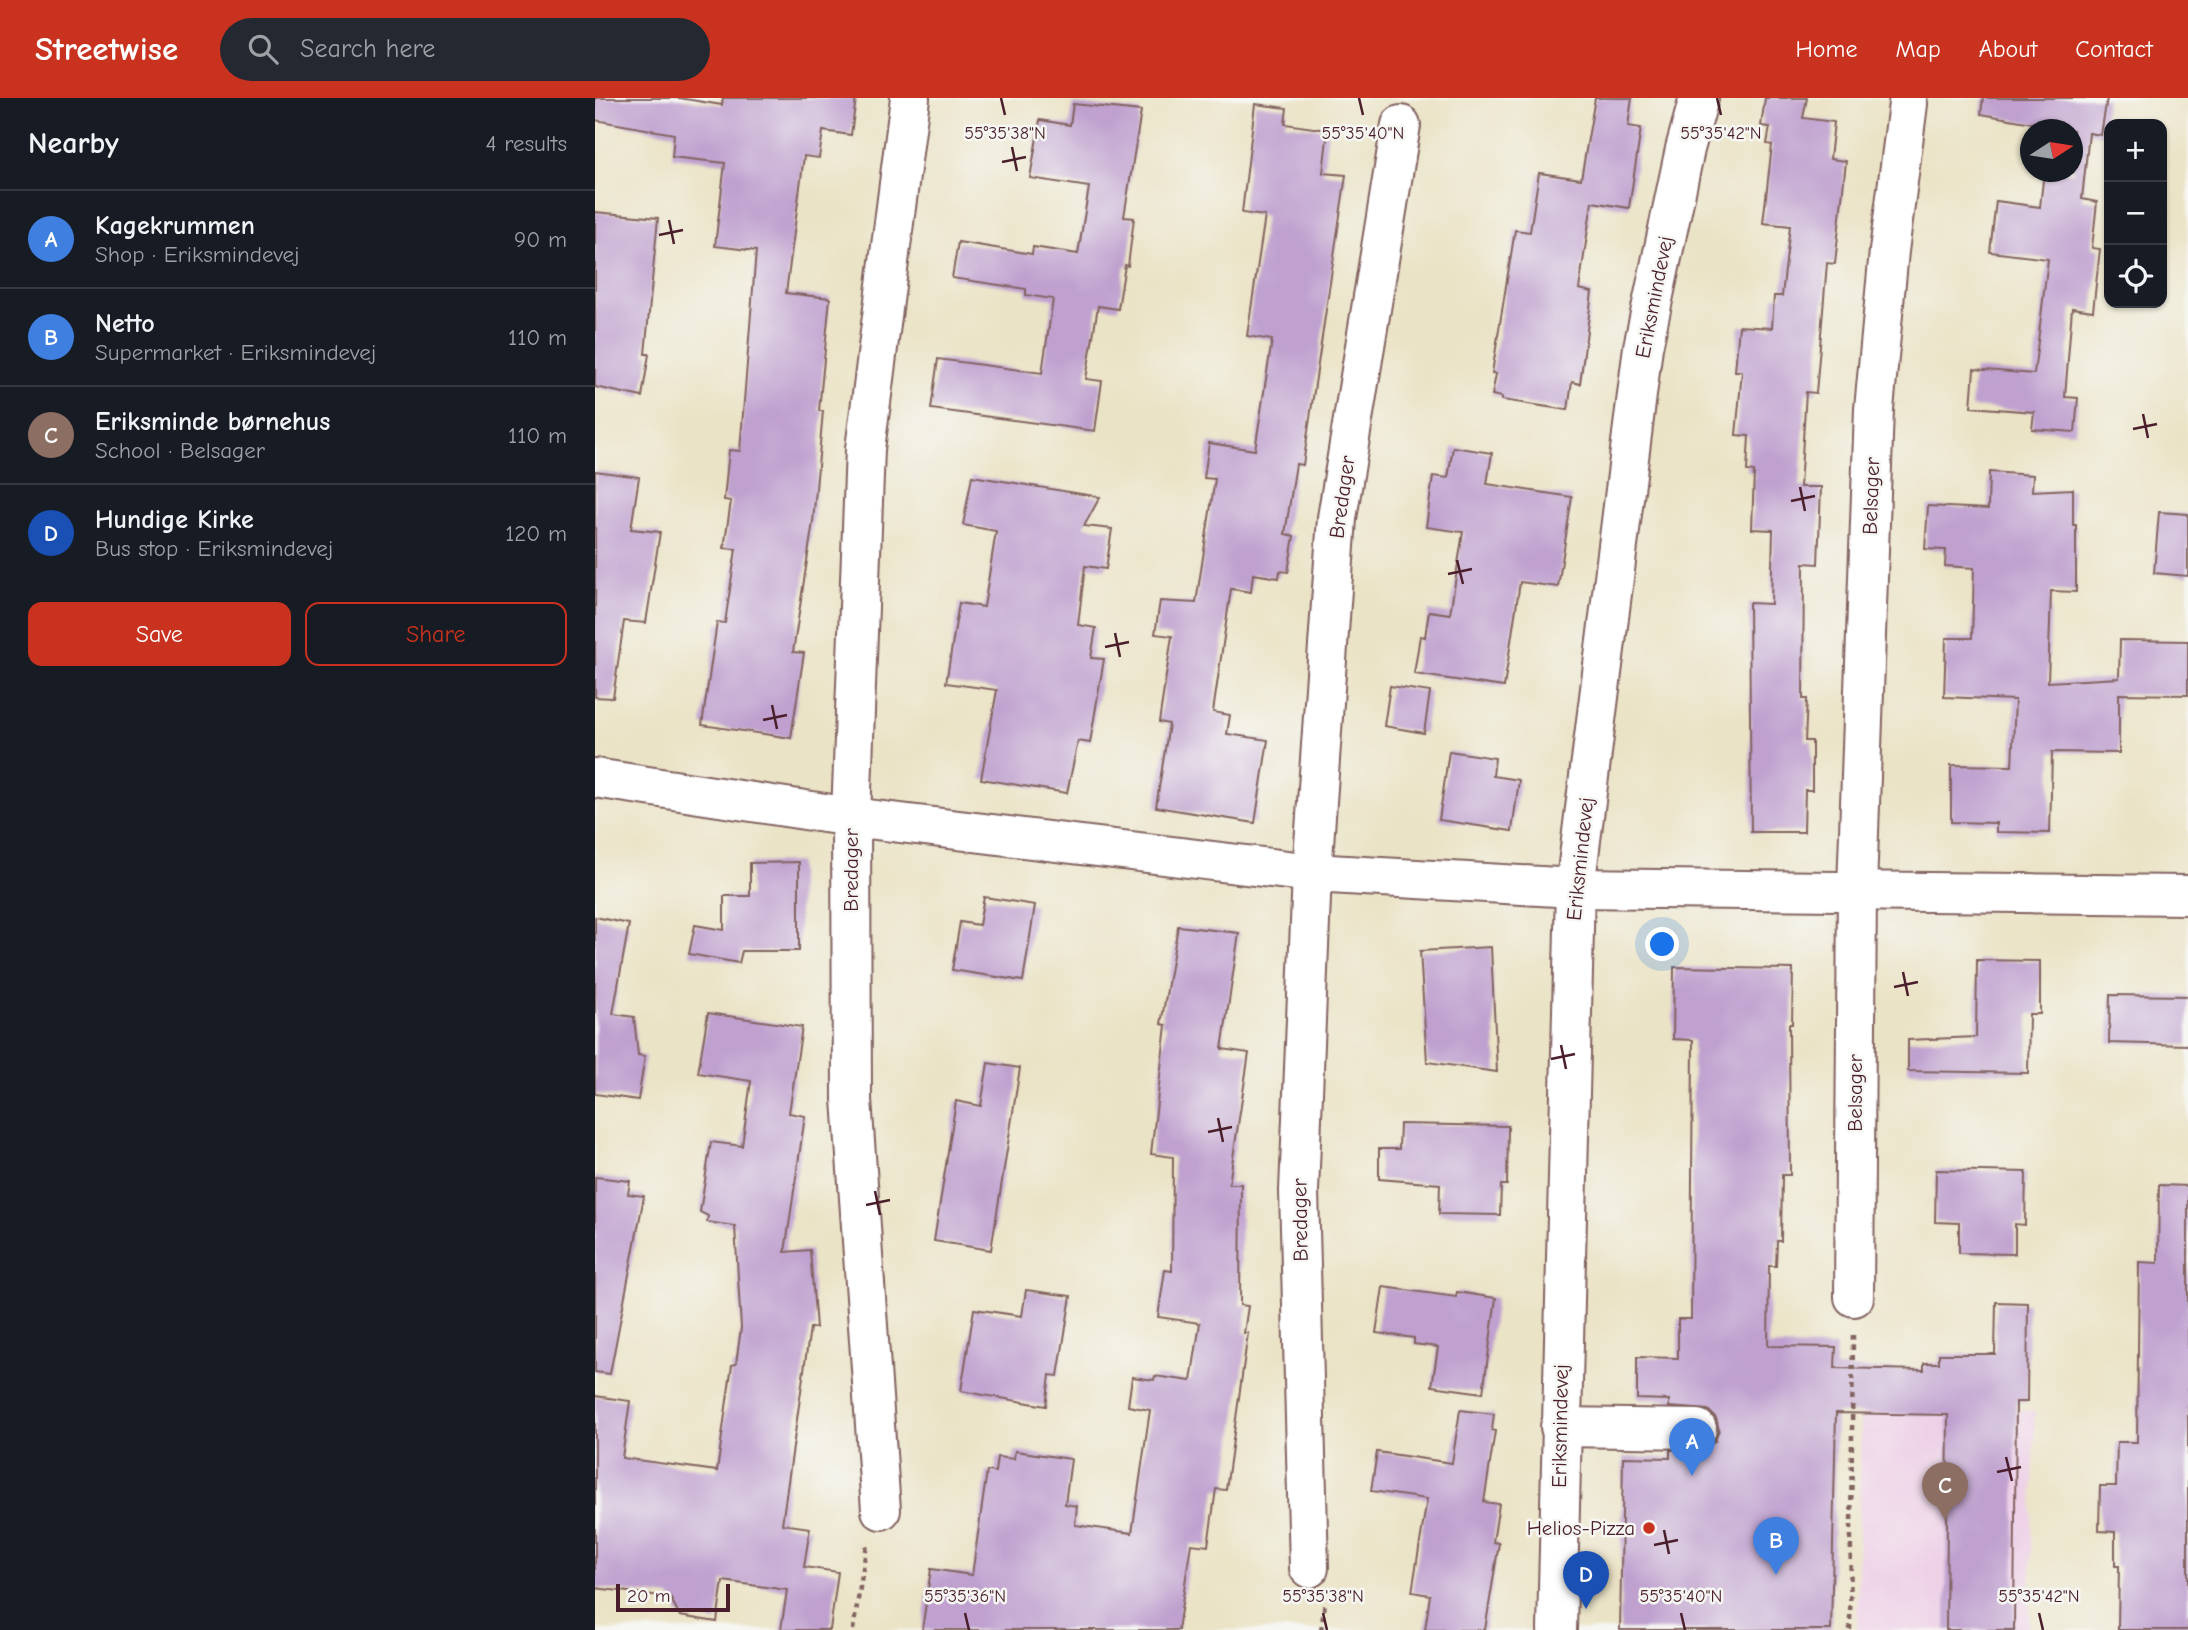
<!DOCTYPE html>
<meta charset="utf-8">
<style>
:root{--surface:#171b24;--page:#242831;--text:#f1f3f6;--muted:#9ea1a6;--line:#363941;--accent:#c8321e}
body{margin:0;font-family:"Comic Neue",sans-serif;background:var(--page);color:var(--text)}
.controls{position:absolute;right:21px;top:21px;display:grid;overflow:hidden;border-radius:14px;box-shadow:0 2px 5px #0004}
.controls button{width:63px;height:63px;display:grid;place-items:center;padding:0;border:0;border-bottom:2px solid var(--line);background:var(--surface);color:var(--text);font:35px sans-serif}
.compass{position:absolute;left:1425px;top:21px;width:63px;height:63px;border-radius:50%;background:var(--surface);box-shadow:0 2px 5px #0004;rotate:78deg}
.scale{position:absolute;left:21px;bottom:18px;width:114px;box-sizing:border-box;padding-left:7px;border:4px solid #4a1f2b;border-top:0;font-size:19px;line-height:24px;white-space:nowrap;color:#4a1f2b;-webkit-text-stroke:5px #f6f6f2;paint-order:stroke}
.you{position:absolute;left:1068px;top:847px;width:24px;height:24px;margin:-18px;border:5px solid #fff;border-radius:50%;background:#1a73e8;box-shadow:0 0 0 10px #1a73e833}
.badge{display:grid;place-items:center;width:46px;height:46px;border-radius:50%;background:var(--accent);color:#fff;font-size:23px;font-weight:700}
.pin{position:absolute;translate:-50% -58px;filter:drop-shadow(0 2px 4px #0008)}
.pin::after{content:'';position:absolute;top:37px;width:24px;height:21px;background:inherit;clip-path:polygon(0 0,100% 0,50% 100%)}
.list{margin:0;padding:0;list-style:none}
h2{display:flex;justify-content:space-between;align-items:center;height:91px;margin:0;padding:0 28px;font-size:30px}
h2 small{font-size:23px;font-weight:400;color:var(--muted)}
.list li{display:grid;grid-template-columns:46px 1fr auto;gap:21px;align-items:center;box-sizing:border-box;height:98px;padding:0 28px;border-top:2px solid var(--line)}
.list b{display:block;font-size:26px;white-space:nowrap}
.list p{margin:0;font-size:23px;white-space:nowrap;color:var(--muted)}
.list em{font-size:23px;font-style:normal;color:var(--muted)}
.actions{display:flex;gap:14px;padding:21px 28px}
.actions a{flex:1;padding:16px 0;border:2px solid var(--accent);border-radius:14px;text-align:center;font-size:24px;color:var(--accent)}
.actions .main{background:var(--accent);color:#fff}
.icon{flex:none;width:38px;height:38px;fill:none;stroke:currentColor;stroke-width:2;stroke-linecap:round;stroke-linejoin:round}
.map{position:relative;flex:none;width:1593px;height:1532px;overflow:hidden}
header{display:flex;align-items:center;gap:42px;box-sizing:border-box;height:98px;padding:0 35px;background:var(--accent);color:#fff}
header strong{font-size:33px}
nav{display:flex;gap:38px;margin-inline-start:auto;font-size:24px}
.search{width:490px;height:63px;background:var(--page);display:flex;align-items:center;gap:18px;box-sizing:border-box;padding:0 24px;border-radius:38px;color:var(--muted);font-size:26px}
main{display:flex}
aside{flex:1;background:var(--surface)}
.map>svg:first-child{display:block}
.built{fill:#eed0e7}
.building{fill:#bfa0cf}
.lines{fill:none;stroke-linecap:round;stroke-linejoin:round}
.minor-casing{stroke:#826461;stroke-width:42}
.path{stroke:#826461;stroke-width:4.5;stroke-dasharray:5 5;stroke-linecap:butt}
.minor{stroke:#fff;stroke-width:38}
.ticks{fill:none;stroke:#4a1f2b;stroke-width:2.5}
.poi-dot{fill:#c8321e;stroke:#f6f6f2;stroke-width:2.5}
.labels{text-anchor:middle;stroke-width:5;stroke-linejoin:round;paint-order:stroke}
.street-label{font-size:21px;fill:#4a1f2b;stroke:#f6f6f2}
.poi-label{font-size:21px;fill:#4a1f2b;stroke:#f6f6f2;text-anchor:end}
.ticks-label{font-size:18px;text-anchor:middle;fill:#4a1f2b;stroke:#f6f6f2;stroke-width:5;stroke-linejoin:round;paint-order:stroke}
</style>
<header>
<strong>Streetwise</strong>
<div class="search"><svg class="icon" aria-label="search" viewBox="0 0 24 24"><circle cx="10" cy="10" r="6"/><path d="M15 15l6 6"/></svg>Search here</div>
<nav><a>Home</a><a>Map</a><a>About</a><a>Contact</a></nav>
</header>
<main>
<aside>
<h2>Nearby<small>4 results</small></h2>
<ul class="list">
<li><span class="badge" style="background:#3f7fe0">A</span><div><b>Kagekrummen</b><p>Shop · Eriksmindevej</p></div><em>90 m</em></li>
<li><span class="badge" style="background:#3f7fe0">B</span><div><b>Netto</b><p>Supermarket · Eriksmindevej</p></div><em>110 m</em></li>
<li><span class="badge" style="background:#8d6e63">C</span><div><b>Eriksminde børnehus</b><p>School · Belsager</p></div><em>110 m</em></li>
<li><span class="badge" style="background:#1a4fb4">D</span><div><b>Hundige Kirke</b><p>Bus stop · Eriksmindevej</p></div><em>120 m</em></li>
</ul>
<div class="actions"><a class="main">Save</a><a>Share</a></div>
</aside>
<div class="map">
<svg width="1593" height="1532" viewBox="0 0 1593 1532">
<rect width="100%" height="100%" fill="#f6f6f2"/>
<filter id="ink" filterUnits="userSpaceOnUse"><feTurbulence type="fractalNoise" baseFrequency=".0143" numOctaves="2"/><feDisplacementMap in="SourceGraphic" scale="14" xChannelSelector="R" yChannelSelector="G"/><feConvolveMatrix kernelMatrix="1 2 1 2 8 2 1 2 1" color-interpolation-filters="sRGB"/></filter>
<filter id="wash" filterUnits="userSpaceOnUse"><feTurbulence type="fractalNoise" baseFrequency=".00686" numOctaves="4" result="noise"/><feDisplacementMap in="SourceGraphic" scale="28" xChannelSelector="R" yChannelSelector="G"/><feGaussianBlur stdDeviation="1.57" result="paint"/><feColorMatrix in="noise" values="0 0 0 0 0 0 0 0 0 0 0 0 0 0 0 0 0 1.4 0 .05"/><feComposite in="paint" operator="in"/></filter>
<g filter="url(#wash)">
<rect width="100%" height="100%" fill="#ebe3c6"/>
<polygon class="built" points="1266,1311 1440,1313 1434,1532 1262,1532"/>
<g id="blocks">
<g class="building">
<polygon points="0,0 84,0 127,7 128,0 261,0 256,37 228,33 224,60 209,58 191,195 235,200 224,313 228,313 218,424 198,554 209,555 196,640 107,627 122,524 130,525 141,451 129,450 136,403 129,402 134,352 145,353 161,153 120,148 130,65 77,59 79,36 0,22"/>
<polygon points="1000,0 1037,0 1033,28 1046,30 1034,110 997,104 984,191 997,194 985,286 977,284 973,312 907,302 907,299 897,297 901,276 897,275 920,132 935,134 944,75 986,81"/>
<polygon points="1170,0 1212,0 1208,20 1239,24 1235,61 1251,63 1240,166 1232,165 1221,295 1211,294 1205,389 1226,389 1223,466 1209,465 1208,601 1212,601 1210,643 1217,643 1217,692 1210,692 1209,734 1156,734 1154,505 1176,506 1178,432 1157,431 1159,374 1152,373 1154,338 1141,337 1147,273 1140,273 1144,228 1177,230 1179,198 1187,198 1195,128 1168,125 1177,47 1172,46 1175,29 1166,28"/>
<polygon points="1388,0 1512,0 1506,37 1494,35 1487,101 1502,104 1497,150 1505,151 1498,213 1477,210 1470,299 1483,300 1480,334 1437,331 1439,314 1376,309 1379,271 1439,276 1453,161 1395,154 1401,103 1445,109 1449,74 1478,74 1478,32 1454,32 1454,28 1386,16"/>
<polygon points="478,6 546,13 529,119 539,120 533,168 530,167 523,211 503,208 491,281 507,283 500,333 336,311 343,261 447,275 458,201 431,197 431,191 357,180 363,144 437,156 438,149 483,156 494,89 435,80 445,22 475,27"/>
<polygon points="660,6 692,10 690,26 733,32 728,75 751,77 708,367 701,366 690,436 699,438 693,474 685,473 684,480 658,476 656,494 636,491 618,614 635,617 632,636 673,642 660,725 561,709 574,626 564,624 577,538 560,536 565,503 601,505 620,381 609,380 614,345 660,352 677,242 652,238 670,118 647,115"/>
<polygon points="0,114 63,120 50,256 54,256 47,299 0,289"/>
<polygon points="858,349 897,355 892,386 977,399 963,489 925,484 909,589 819,576 825,538 830,539 834,513 855,516 868,434 831,429 838,378 853,380"/>
<polygon points="0,373 44,379 36,431 65,434 51,525 29,523 18,600 0,599"/>
<polygon points="1394,374 1438,377 1437,393 1478,391 1478,427 1481,427 1481,494 1456,493 1453,584 1524,580 1525,542 1593,543 1593,597 1524,596 1524,655 1457,654 1455,735 1401,734 1401,725 1356,724 1356,667 1417,668 1420,602 1349,599 1351,540 1377,540 1379,470 1350,468 1351,452 1330,451 1333,408 1393,411"/>
<polygon points="377,378 505,399 489,428 517,431 511,471 490,468 483,527 501,530 496,560 509,561 495,645 483,643 472,695 386,681 402,592 351,585 364,505 389,509 401,433 368,427"/>
<polygon points="1564,414 1593,416 1593,478 1559,475"/>
<polygon points="795,588 835,594 829,635 789,628"/>
<polygon points="854,653 900,660 898,678 924,682 917,733 844,722"/>
<polygon points="204,764 204,853 147,853 144,865 94,856 100,827 129,832 129,798 155,798 155,765"/>
<polygon points="389,799 440,807 428,883 357,872 365,824 384,827"/>
<polygon points="0,819 34,826 18,916 39,919 43,957 50,958 43,1002 0,996"/>
<polygon points="583,828 644,835 627,951 654,955 634,1086 646,1086 645,1207 653,1208 649,1235 653,1235 631,1392 621,1391 613,1448 596,1446 583,1532 327,1532 336,1471 377,1477 392,1373 400,1374 402,1359 419,1361 420,1353 476,1361 470,1406 482,1408 480,1427 537,1435 555,1312 533,1308 537,1279 559,1282 560,1278 596,1283 605,1225 563,1219 570,1172 577,1173 578,1059 556,1056 571,927 566,926"/>
<polygon points="896,849 902,974 832,964 825,853"/>
<polygon points="1382,862 1445,863 1445,916 1434,916 1433,975 1313,973 1313,942 1381,939"/>
<polygon points="1079,869 1198,871 1197,926 1194,926 1195,1077 1187,1077 1186,1143 1182,1143 1181,1168 1174,1168 1173,1248 1241,1249 1240,1270 1329,1272 1329,1265 1344,1265 1344,1256 1400,1256 1401,1204 1433,1205 1432,1304 1421,1304 1419,1532 1351,1532 1353,1317 1241,1315 1236,1532 1025,1532 1028,1359 1075,1360 1075,1352 1112,1350 1120,1343 1124,1332 1121,1320 1113,1312 1074,1309 1074,1302 1042,1301 1042,1259 1083,1260 1083,1221 1096,1221 1098,942 1078,941"/>
<polygon points="1515,897 1593,898 1593,947 1514,945"/>
<polygon points="113,915 207,929 194,1015 210,1018 190,1154 215,1152 221,1230 215,1230 187,1426 215,1430 209,1469 243,1474 235,1532 186,1532 192,1492 128,1483 122,1524 85,1518 75,1499 0,1490 0,1298 35,1303 27,1360 122,1373 137,1267 141,1266 146,1230 140,1128 112,1124 113,1118 105,1114 116,1044 147,1048 156,983 103,975"/>
<polygon points="393,965 425,970 396,1152 339,1143 361,1003 386,1008"/>
<polygon points="805,1026 913,1028 912,1087 906,1087 905,1117 844,1116 845,1086 784,1081 784,1051 804,1051"/>
<polygon points="1341,1072 1431,1074 1430,1127 1420,1126 1420,1156 1364,1155 1364,1125 1340,1124"/>
<polygon points="0,1079 35,1083 33,1096 49,1098 15,1276 0,1274"/>
<polygon points="1564,1087 1593,1088 1593,1532 1523,1532 1524,1468 1520,1468 1520,1434 1504,1433 1505,1388 1521,1388 1522,1344 1542,1344 1544,1164 1563,1165"/>
<polygon points="788,1189 861,1199 862,1194 901,1200 888,1295 837,1288 843,1249 819,1246 819,1240 781,1235"/>
<polygon points="431,1192 476,1198 463,1278 455,1277 451,1308 366,1293 379,1211 427,1218"/>
<polygon points="865,1312 899,1316 897,1332 900,1333 889,1404 904,1406 898,1444 904,1445 890,1532 830,1532 835,1497 817,1494 832,1401 776,1393 782,1354 857,1365"/>
</g>
</g>
</g>
<g filter="url(#ink)">
<use href="#blocks" fill-opacity="0" stroke="#826461" stroke-width="2"/>
<g class="lines">
<g class="minor-casing">
<g id="minor">
<polyline points="0,680 256,719 717,775 980,790 1593,797"/>
<polyline points="1259,1199 1262,791 1279,311 1294,153 1313,6"/>
<polyline points="965,1329 1102,1331"/>
<polyline points="286,1412 257,1001 256,719 270,351 315,0"/>
<polyline points="714,1470 704,1093 717,775 742,420 806,27"/>
<polyline points="962,1532 980,790 1048,249 1090,51 1104,0"/>
</g>
</g>
<g class="path">
<polyline points="258,1532 272,1446"/>
<polyline points="726,1532 730,1505"/>
<polyline points="1255,1532 1258,1235"/>
</g>
<use href="#minor" class="minor"/>
</g>
</g>
<path class="ticks" d="M406 0 410 17M764 0 768 17M1122 0 1126 17M417 49 422 73M407 64 431 59M74 122 79 146M64 137 88 132M1548 316 1553 340M1538 331 1562 326M1205 389 1210 413M1196 403 1220 398M862 462 868 486M853 476 877 471M520 535 525 559M510 549 534 544M177 607 182 631M168 622 192 617M1308 874 1313 898M1299 889 1323 884M966 947 971 971M956 961 980 956M623 1020 628 1044M613 1034 637 1029M280 1093 285 1117M271 1107 295 1102M1411 1359 1417 1383M1402 1374 1426 1369M1069 1432 1074 1456M1059 1447 1083 1442M370 1515 374 1532M728 1515 732 1532M1086 1515 1090 1532M1444 1515 1448 1532"/>
<circle class="poi-dot" cx="1054" cy="1430" r="7"/>
<g class="labels">
<g class="street-label">
<text transform="translate(1059 199) rotate(-79)" y="7">Eriksmindevej</text>
<text transform="translate(1276 398) rotate(-88)" y="7">Belsager</text>
<text transform="translate(747 399) rotate(-82)" y="7">Bredager</text>
<text transform="translate(985 761) rotate(-84)" y="7">Eriksmindevej</text>
<text transform="translate(256 772) rotate(-90)" y="7">Bredager</text>
<text transform="translate(1260 995) rotate(-90)" y="7">Belsager</text>
<text transform="translate(705 1122) rotate(-91)" y="7">Bredager</text>
<text transform="translate(965 1328) rotate(-89)" y="7">Eriksmindevej</text>
</g>
<g class="poi-label">
<text x="1040" y="1437">Helios-Pizza</text>
</g>
</g>
<g class="ticks-label">
<text x="410" y="41">55°35'38"N</text>
<text x="768" y="41">55°35'40"N</text>
<text x="1126" y="41">55°35'42"N</text>
<text x="370" y="1504">55°35'36"N</text>
<text x="728" y="1504">55°35'38"N</text>
<text x="1086" y="1504">55°35'40"N</text>
<text x="1444" y="1504">55°35'42"N</text>
</g>
</svg>
<div class="controls">
<button>+</button>
<button>−</button>
<button><svg class="icon" aria-label="locate" viewBox="0 0 24 24"><circle cx="12" cy="12" r="6"/><path d="M12 2v4M12 18v4M2 12h4M18 12h4"/></svg></button>
</div>
<svg class="compass" viewBox="-18 -18 36 36"><path d="M0-13l5 13h-10z" fill="#e53935"/><path d="M0 13l5-13h-10z" fill="#9ea1a6"/></svg>
<div class="scale">20 m</div>
<div class="you"></div>
<div class="pin badge" style="left:1097px;top:1378px;background:#3f7fe0">A</div>
<div class="pin badge" style="left:1181px;top:1477px;background:#3f7fe0">B</div>
<div class="pin badge" style="left:1350px;top:1422px;background:#8d6e63">C</div>
<div class="pin badge" style="left:991px;top:1511px;background:#1a4fb4">D</div>
</div>
</main>
